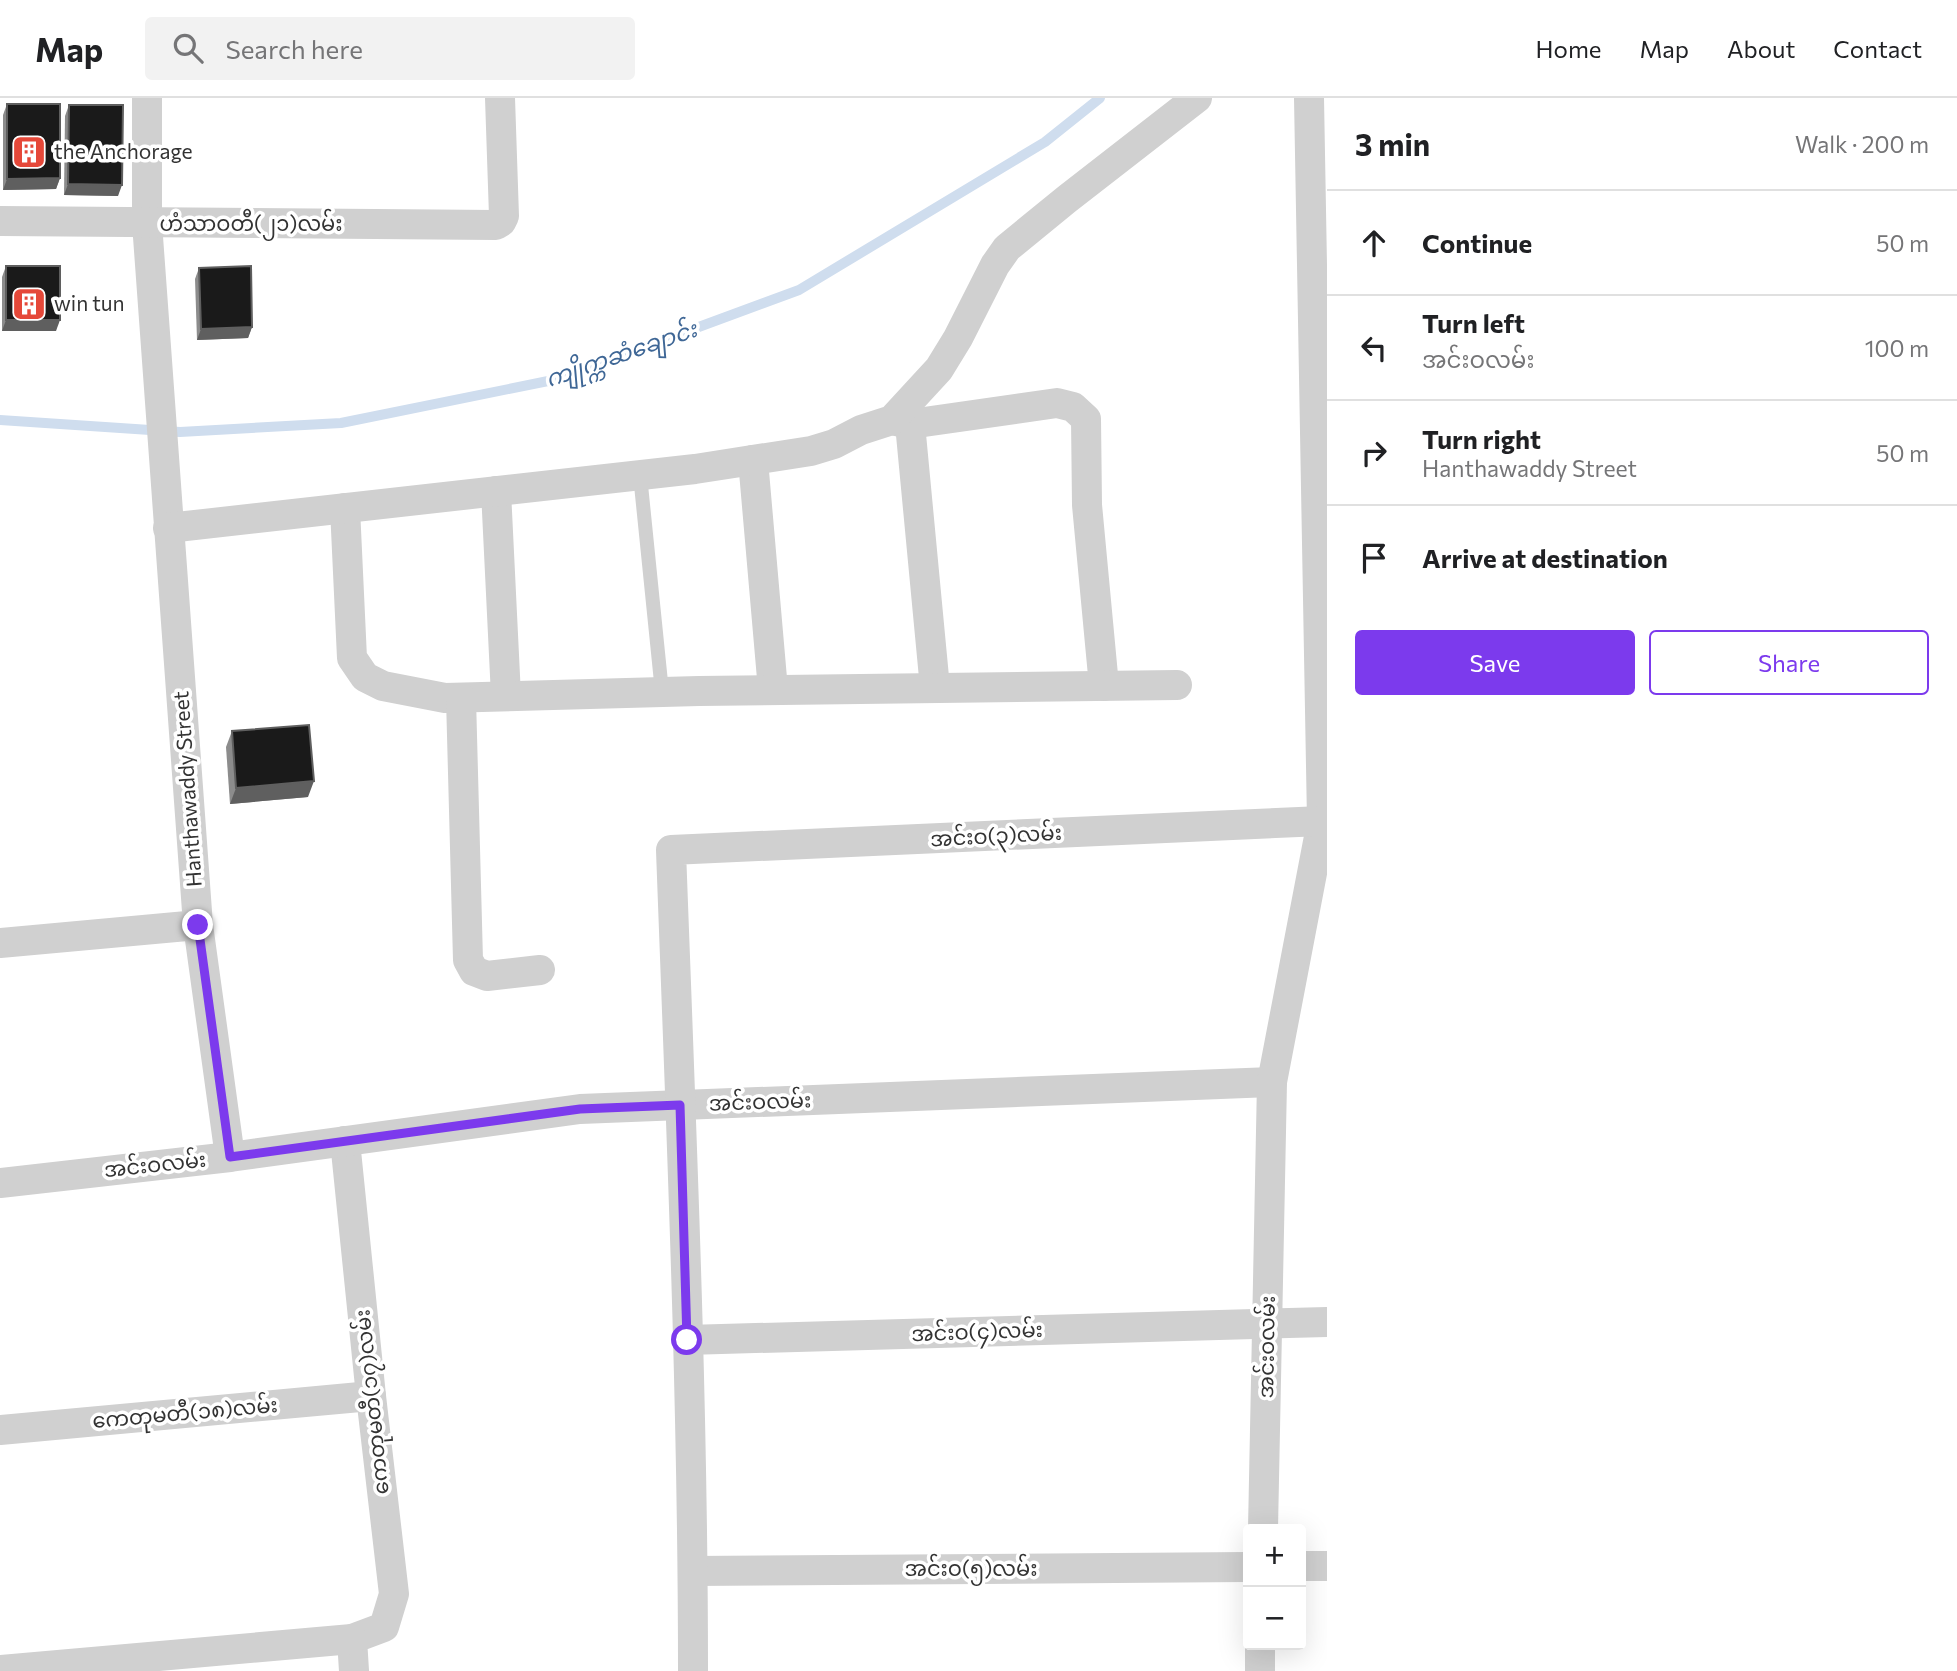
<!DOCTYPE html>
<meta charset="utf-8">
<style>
:root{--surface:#fff;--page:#f2f2f2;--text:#202124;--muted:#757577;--line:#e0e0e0;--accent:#7c3aed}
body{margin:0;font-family:Commissioner,"Noto Sans Myanmar",sans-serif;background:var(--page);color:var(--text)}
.controls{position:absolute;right:21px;bottom:21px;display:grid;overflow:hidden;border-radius:7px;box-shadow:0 7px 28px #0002}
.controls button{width:63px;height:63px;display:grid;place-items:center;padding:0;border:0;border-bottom:2px solid var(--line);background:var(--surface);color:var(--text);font:35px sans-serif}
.stop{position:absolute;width:21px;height:21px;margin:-16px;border:5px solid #7c3aed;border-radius:50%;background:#fff}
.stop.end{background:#7c3aed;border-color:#fff;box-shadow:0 2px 7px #0008}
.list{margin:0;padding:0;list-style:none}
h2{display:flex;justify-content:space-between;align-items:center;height:91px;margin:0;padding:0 28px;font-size:30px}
h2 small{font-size:23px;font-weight:400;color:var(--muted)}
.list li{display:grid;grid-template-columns:46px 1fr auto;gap:21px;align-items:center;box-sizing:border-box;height:105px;padding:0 28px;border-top:2px solid var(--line)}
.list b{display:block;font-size:26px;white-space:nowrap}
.list p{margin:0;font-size:23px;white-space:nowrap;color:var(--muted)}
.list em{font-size:23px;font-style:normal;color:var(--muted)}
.actions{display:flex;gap:14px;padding:21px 28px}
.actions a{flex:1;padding:16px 0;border:2px solid var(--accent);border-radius:7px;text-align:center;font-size:24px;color:var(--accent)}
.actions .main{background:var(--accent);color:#fff}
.icon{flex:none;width:38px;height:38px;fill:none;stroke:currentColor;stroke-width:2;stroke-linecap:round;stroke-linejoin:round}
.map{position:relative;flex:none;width:1327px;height:1573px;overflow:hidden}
header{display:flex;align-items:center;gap:42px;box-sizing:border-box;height:98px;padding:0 35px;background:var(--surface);border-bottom:2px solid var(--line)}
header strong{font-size:33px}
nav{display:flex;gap:38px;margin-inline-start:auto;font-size:24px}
.search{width:490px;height:63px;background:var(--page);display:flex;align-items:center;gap:18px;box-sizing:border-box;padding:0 24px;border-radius:7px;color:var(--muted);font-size:26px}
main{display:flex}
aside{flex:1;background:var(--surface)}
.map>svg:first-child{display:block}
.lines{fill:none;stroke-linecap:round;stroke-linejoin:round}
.stream{stroke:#cfddee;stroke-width:10}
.lane{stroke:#d0d0d0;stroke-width:14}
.street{stroke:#d0d0d0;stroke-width:30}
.wall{fill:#8c8c8c}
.shaded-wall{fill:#5f5f5f}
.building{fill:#1a1a1a;stroke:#5f5f5f;stroke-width:2}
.route{stroke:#7c3aed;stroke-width:9}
.labels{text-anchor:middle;stroke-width:7;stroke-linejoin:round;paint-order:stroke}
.poi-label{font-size:21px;fill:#333;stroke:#fff;text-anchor:start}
.street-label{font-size:21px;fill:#333;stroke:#fff}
.water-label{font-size:23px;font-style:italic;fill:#3f6796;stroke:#fff}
</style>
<header>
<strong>Map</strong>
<div class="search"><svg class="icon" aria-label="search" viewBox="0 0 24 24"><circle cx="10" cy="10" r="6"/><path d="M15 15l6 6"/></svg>Search here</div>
<nav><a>Home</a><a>Map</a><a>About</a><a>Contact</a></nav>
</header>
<main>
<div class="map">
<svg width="1327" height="1573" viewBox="0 0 1327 1573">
<rect width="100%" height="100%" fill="#fff"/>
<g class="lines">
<polyline class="stream" points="0,322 180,334 341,325 558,281 799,192 1045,44 1100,0"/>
<polyline class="lane" points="640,377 662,594"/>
<g class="street">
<polyline points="147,0 147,125 198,827 230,1059"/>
<polyline points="0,123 496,127 501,124 504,118 500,0"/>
<polyline points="892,322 910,326 1057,305 1073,309 1086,321 1087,407 1104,588"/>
<polyline points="910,326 935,590"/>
<polyline points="753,362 773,592"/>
<polyline points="496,393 506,598"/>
<polyline points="345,410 352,560 365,579 383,588 445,600 699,593 1177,587"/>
<polyline points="168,430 695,371 811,353 834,346 861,332 892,322 939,271 958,240 995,167 1007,150 1067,101 1197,0"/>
<polyline points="461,600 468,862 474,873 487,878 540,872"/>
<polyline points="0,845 198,827"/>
<polyline points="345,1043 371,1298 394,1496 384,1529 352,1541 354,1573"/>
<polyline points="0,1085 230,1059 580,1011 1272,984"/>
<polyline points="687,1242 1327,1224"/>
<polyline points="0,1332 371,1298"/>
<polyline points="1263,1431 1272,984 1322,723 1309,0"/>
<polyline points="1301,1468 1327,1468"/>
<polyline points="693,1473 1248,1469"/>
<polyline points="0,1572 352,1541"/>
<path d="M693 1573C693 1299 681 1025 671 752L1322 723"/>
<polyline points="1260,1573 1260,1547"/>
</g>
</g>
<g class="wall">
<polygon points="7,6 60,80 56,91 3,92 3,17"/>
<polygon points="69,7 118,98 64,97 65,18"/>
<polygon points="6,168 56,233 2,233 2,179"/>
<polygon points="199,170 252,229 248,240 197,242 195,181"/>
<polygon points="232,633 308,699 230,706 226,649"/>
</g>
<g class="shaded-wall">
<polygon points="60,80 56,91 3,92 7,81"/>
<polygon points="68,86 122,87 118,98 64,97"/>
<polygon points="6,222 60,222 56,233 2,233"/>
<polygon points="252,229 248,240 197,242 201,231"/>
<polygon points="314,683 308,699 230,706 236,690"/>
</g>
<g class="building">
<polygon points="7,6 60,6 60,80 7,81"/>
<polygon points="69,7 123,7 122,87 68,86"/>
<rect x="6" y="168" width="54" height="54"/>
<polygon points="251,168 252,229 201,231 199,170"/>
<polygon points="309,627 314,683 236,690 232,633"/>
</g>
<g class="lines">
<polyline class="route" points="198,827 230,1059 580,1011 680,1007 687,1242"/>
</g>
<defs>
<g id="building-square" transform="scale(1.75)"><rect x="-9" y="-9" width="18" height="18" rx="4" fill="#e54839" stroke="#fff"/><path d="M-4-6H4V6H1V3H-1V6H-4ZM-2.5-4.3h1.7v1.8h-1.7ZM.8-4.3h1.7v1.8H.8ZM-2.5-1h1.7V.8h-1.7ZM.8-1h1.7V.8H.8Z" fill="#fff"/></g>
</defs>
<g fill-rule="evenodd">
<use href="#building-square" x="29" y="54"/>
<use href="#building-square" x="29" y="206"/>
</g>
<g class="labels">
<g class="poi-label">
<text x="54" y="61">the Anchorage</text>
<text x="54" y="213">win tun</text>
</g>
<g class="street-label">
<text x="251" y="133">ဟံသာဝတီ(၂၁)လမ်း</text>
<text transform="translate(188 691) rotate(-94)" y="7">Hanthawaddy Street</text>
<text transform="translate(996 738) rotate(-3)" y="7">အင်းဝ(၃)လမ်း</text>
<text transform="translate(760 1004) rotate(-2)" y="7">အင်းဝလမ်း</text>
<text transform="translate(155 1067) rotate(-6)" y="7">အင်းဝလမ်း</text>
<text transform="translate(977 1234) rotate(-2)" y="7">အင်းဝ(၄)လမ်း</text>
<text transform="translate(1267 1249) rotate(-89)" y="7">အင်းဝလမ်း</text>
<text transform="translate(372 1304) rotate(-96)" y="7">ကေတုမတီ(၁၇)လမ်း</text>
<text transform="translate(185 1315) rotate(-5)" y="7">ကေတုမတီ(၁၈)လမ်း</text>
<text x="971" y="1478">အင်းဝ(၅)လမ်း</text>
</g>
<g class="water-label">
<text transform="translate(621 256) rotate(-19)" y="8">ကျိုက္ကဆံချောင်း</text>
</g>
</g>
</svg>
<div class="controls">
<button>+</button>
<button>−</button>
</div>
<div class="stop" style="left:687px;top:1242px"></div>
<div class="stop end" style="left:198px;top:827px"></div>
</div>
<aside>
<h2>3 min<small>Walk · 200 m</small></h2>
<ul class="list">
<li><svg class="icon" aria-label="ahead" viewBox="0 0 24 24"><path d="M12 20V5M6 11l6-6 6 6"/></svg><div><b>Continue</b></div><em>50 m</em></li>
<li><svg class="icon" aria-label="left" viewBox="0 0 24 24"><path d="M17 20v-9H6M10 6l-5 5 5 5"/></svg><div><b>Turn left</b><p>အင်းဝလမ်း</p></div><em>100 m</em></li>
<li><svg class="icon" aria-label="right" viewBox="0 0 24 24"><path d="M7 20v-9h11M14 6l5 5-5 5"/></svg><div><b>Turn right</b><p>Hanthawaddy Street</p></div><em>50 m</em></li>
<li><svg class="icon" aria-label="arrive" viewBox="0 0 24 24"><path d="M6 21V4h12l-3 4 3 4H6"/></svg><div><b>Arrive at destination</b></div></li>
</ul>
<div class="actions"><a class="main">Save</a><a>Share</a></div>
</aside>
</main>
